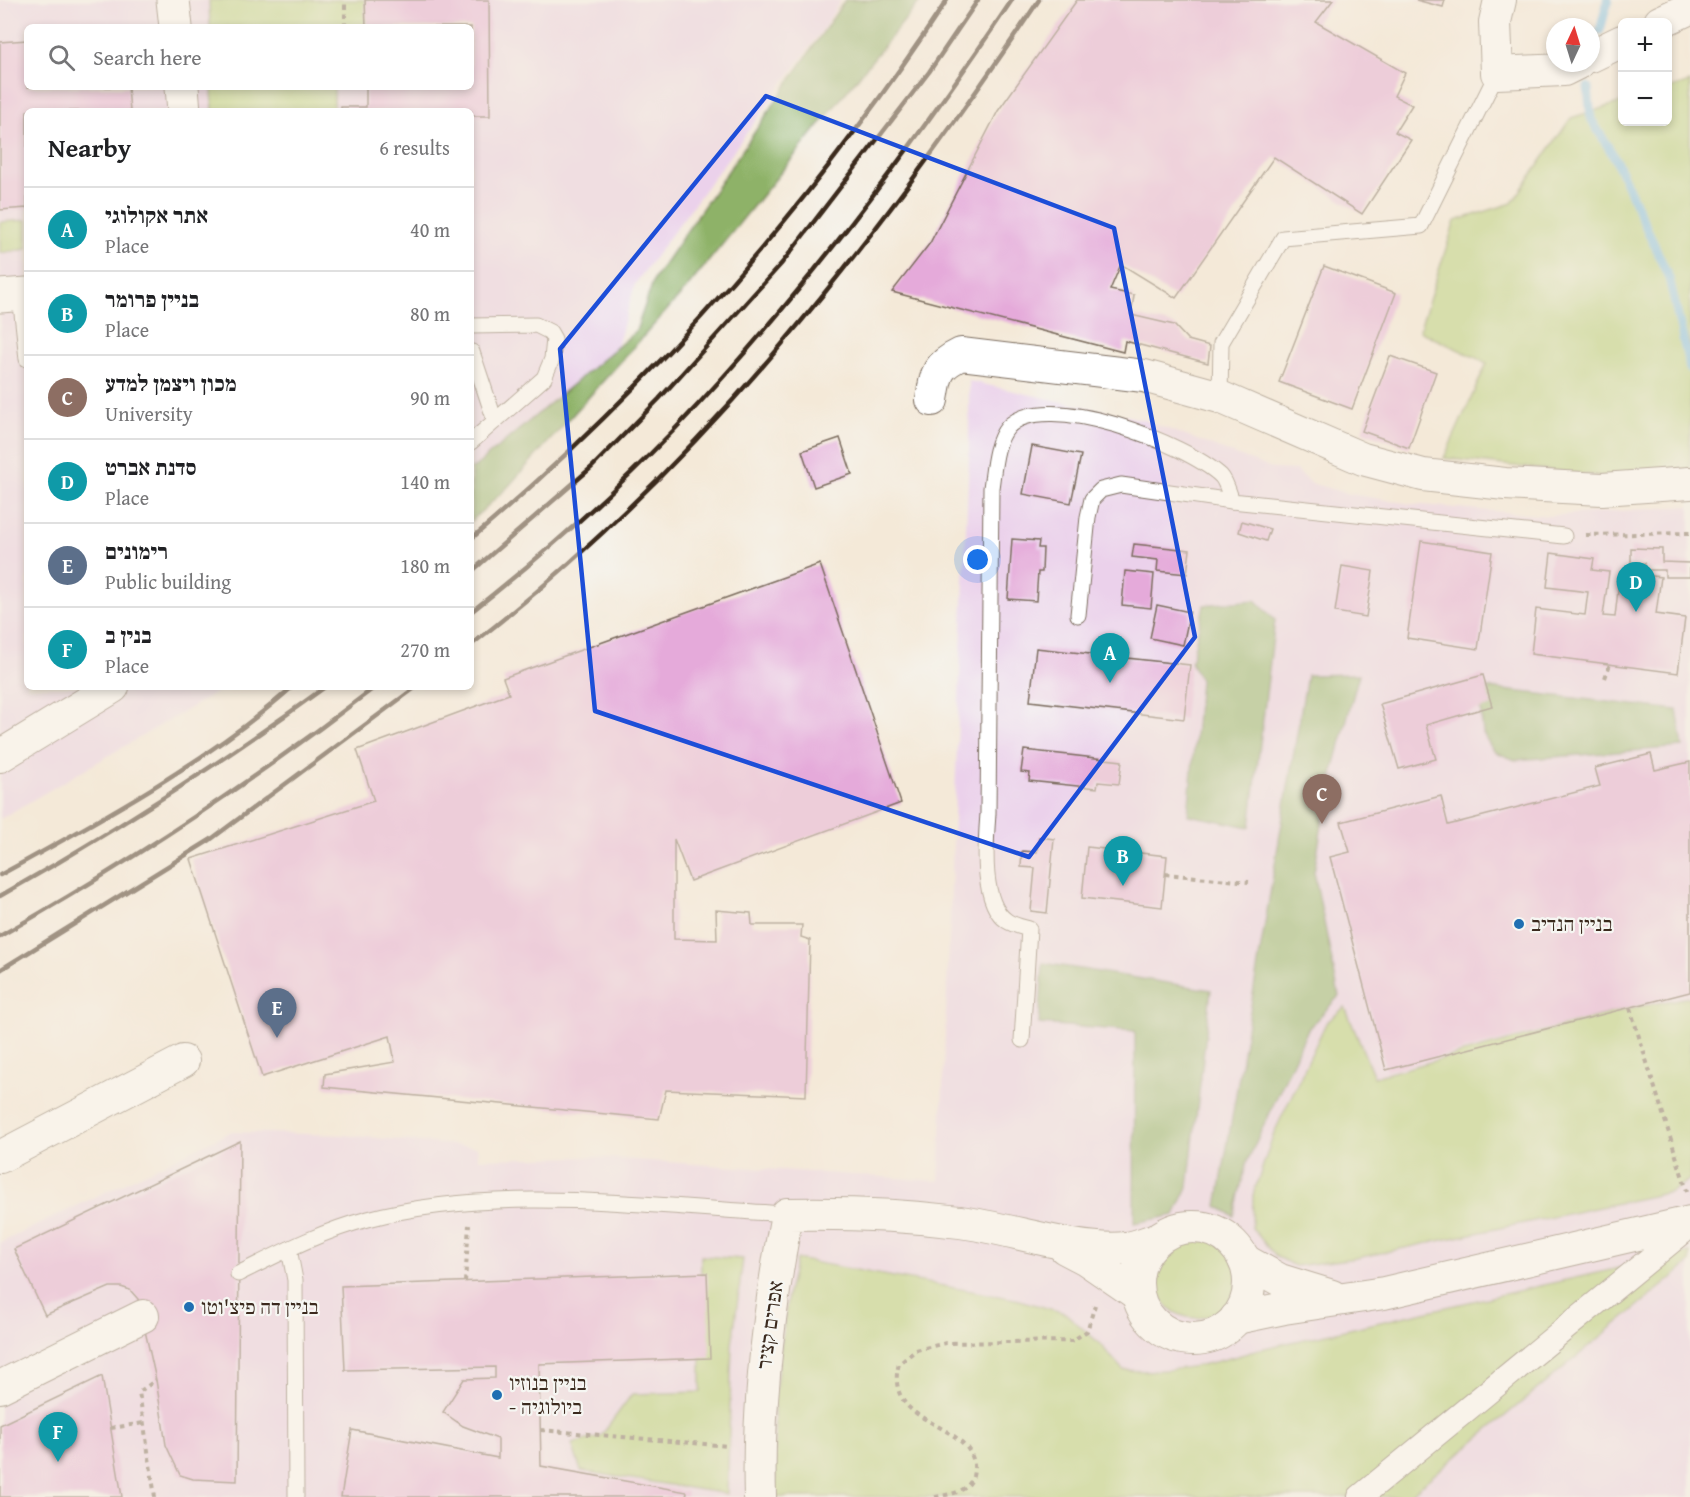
<!DOCTYPE html>
<meta charset="utf-8">
<style>
:root{--surface:#fff;--page:#f2f2f2;--text:#202124;--muted:#757577;--line:#e0e0e0;--accent:#d93025}
body{margin:0;font-family:"Gentium Book Plus","Frank Ruhl Libre",serif;background:var(--page);color:var(--text)}
.controls{position:absolute;right:18px;top:18px;display:grid;overflow:hidden;border-radius:9px;box-shadow:0 3px 9px #0003}
.controls button{width:54px;height:54px;display:grid;place-items:center;padding:0;border:0;border-bottom:2px solid var(--line);background:var(--surface);color:var(--text);font:30px sans-serif}
.compass{position:absolute;left:1546px;top:18px;width:54px;height:54px;border-radius:50%;background:var(--surface);box-shadow:0 3px 9px #0003;rotate:4deg}
.you{position:absolute;left:978px;top:560px;width:21px;height:21px;margin:-15px;border:4px solid #fff;border-radius:50%;background:#1a73e8;box-shadow:0 0 0 9px #1a73e833}
.badge{display:grid;place-items:center;width:39px;height:39px;border-radius:50%;background:var(--accent);color:#fff;font-size:20px;font-weight:700}
.pin{position:absolute;translate:-50% -50px;filter:drop-shadow(0 2px 3px #0008)}
.pin::after{content:'';position:absolute;top:32px;width:21px;height:18px;background:inherit;clip-path:polygon(0 0,100% 0,50% 100%)}
.list{margin:0;padding:0;list-style:none}
h2{display:flex;justify-content:space-between;align-items:center;height:78px;margin:0;padding:0 24px;font-size:26px}
h2 small{font-size:20px;font-weight:400;color:var(--muted)}
.list li{display:grid;grid-template-columns:39px 1fr auto;gap:18px;align-items:center;box-sizing:border-box;height:84px;padding:0 24px;border-top:2px solid var(--line)}
.list b{display:block;font-size:22px;white-space:nowrap}
.list p{margin:0;font-size:20px;white-space:nowrap;color:var(--muted)}
.list em{font-size:20px;font-style:normal;color:var(--muted)}
.icon{flex:none;width:33px;height:33px;fill:none;stroke:currentColor;stroke-width:2;stroke-linecap:round;stroke-linejoin:round}
.map{position:relative;flex:none;width:1690px;height:1497px;overflow:hidden}
.search{position:absolute;background:var(--surface);box-shadow:0 3px 9px #0003;left:24px;top:24px;width:450px;height:66px;display:flex;align-items:center;gap:15px;box-sizing:border-box;padding:0 21px;border-radius:9px;color:var(--muted);font-size:22px}
.panel{position:absolute;background:var(--surface);box-shadow:0 3px 9px #0003;left:24px;top:108px;width:450px;height:582px;border-radius:9px}
.map>svg:first-child{display:block}
.built{fill:#ebd1eb;fill-rule:evenodd}
.green{fill:#b3d076;stroke:#777d4a;stroke-width:1.5}
.forest{fill:#8eb267;stroke:#646e42;stroke-width:1.5}
.lines{fill:none;stroke-linecap:round;stroke-linejoin:round}
.stream{stroke:#69b8e4;stroke-width:9}
.building{fill:#e5aada}
.service-casing{stroke:#7c6d5f;stroke-width:17}
.pedestrian-casing{stroke:#7c6d5f;stroke-width:26}
.minor-casing{stroke:#7c6d5f;stroke-width:34}
.tertiary-casing{stroke:#7c6d5f;stroke-width:35}
.path{stroke:#7c6d5f;stroke-width:4;stroke-dasharray:4.5 4.5;stroke-linecap:butt}
.service{stroke:#fff;stroke-width:15}
.pedestrian{stroke:#fff;stroke-width:24}
.minor{stroke:#fff;stroke-width:32}
.tertiary{stroke:#fff;stroke-width:33}
.rail{stroke:#3b2a1e;stroke-width:4.5}
.marked{fill:none;stroke:#1d4ed8;stroke-width:4.5;stroke-linejoin:round}
.poi-dot{fill:#1f6fb2;stroke:#f6f6f2;stroke-width:2}
.labels{text-anchor:middle;stroke-width:4.5;stroke-linejoin:round;paint-order:stroke}
.poi-label{font-size:21px;fill:#3b2a1e;stroke:#f6f6f2;text-anchor:start}
.street-label{font-size:21px;fill:#3b2a1e;stroke:#f6f6f2}
</style>
<div class="map">
<svg width="1690" height="1497" viewBox="0 0 1690 1497">
<rect width="100%" height="100%" fill="#f6f6f2"/>
<filter id="ink" filterUnits="userSpaceOnUse"><feTurbulence type="fractalNoise" baseFrequency=".0167" numOctaves="2"/><feDisplacementMap in="SourceGraphic" scale="12" xChannelSelector="R" yChannelSelector="G"/><feConvolveMatrix kernelMatrix="1 2 1 2 8 2 1 2 1" color-interpolation-filters="sRGB"/></filter>
<filter id="wash" filterUnits="userSpaceOnUse"><feTurbulence type="fractalNoise" baseFrequency=".008" numOctaves="4" result="noise"/><feDisplacementMap in="SourceGraphic" scale="24" xChannelSelector="R" yChannelSelector="G"/><feGaussianBlur stdDeviation="1.35" result="paint"/><feColorMatrix in="noise" values="0 0 0 0 0 0 0 0 0 0 0 0 0 0 0 0 0 1.4 0 .05"/><feComposite in="paint" operator="in"/></filter>
<g filter="url(#wash)">
<rect width="100%" height="100%" fill="#f4e9d8"/>
<g class="built">
<path d="M0 0H841L824 28 635 284 615 354 471 494V111H27V687H226L0 819ZM27 27H471V87H27Z"/>
<polygon points="969,381 1144,420 1273,469 1296,470 1310,483 1349,494 1411,504 1548,516 1690,506 1690,1497 0,1497 0,1243 230,1132 343,1135 477,1147 478,1159 592,1157 939,1181 969,459"/>
</g>
<g class="green">
<polygon points="209,0 368,0 367,27 210,27"/>
<polygon points="1690,82 1690,471 1607,477 1444,458 1487,363 1419,331 1455,221 1512,203 1571,118 1622,102 1622,122 1668,122 1668,89"/>
<polygon points="212,87 334,87 334,111 213,111"/>
<polygon points="27,220 27,249 0,253 0,222"/>
<polygon points="1690,997 1690,1179 1671,1192 1357,1258 1295,1266 1275,1256 1252,1228 1253,1195 1274,1133 1326,1023 1345,1007 1374,1077 1630,1008"/>
<circle cx="1196" cy="1277" r="41"/>
<path d="M1690 1252V1263L1407 1497H776L774 1400 788 1293 796 1259 1015 1299 1065 1313 1098 1342 1123 1370C1176 1374 1215 1363 1265 1348Z"/>
<polygon points="701,1256 743,1259 732,1345 727,1494 581,1471 572,1444 601,1436 632,1394 701,1392"/>
</g>
<g class="forest">
<polygon points="845,0 921,0 686,289 507,488 471,521 471,470 636,331 654,279"/>
<polygon points="1255,600 1275,620 1250,827 1188,815 1200,680 1191,662 1204,605"/>
<polygon points="1359,674 1328,790 1314,872 1339,996 1308,1029 1246,1164 1234,1216 1217,1206 1307,675"/>
<polygon points="1478,687 1677,710 1683,747 1515,760 1493,751 1483,733"/>
<polygon points="1043,963 1211,990 1188,1187 1175,1215 1134,1223 1135,1031 1039,1024"/>
</g>
<g class="lines">
<g class="stream">
<polyline points="1600,30 1608,0"/>
<polyline points="1588,87 1591,119 1615,158 1669,278 1690,369"/>
</g>
</g>
<g id="blocks">
<g class="building">
<polygon points="365,0 489,0 490,116 471,116 471,111 341,111 341,107 366,107 366,87 471,87 471,27 366,27"/>
<polygon points="1077,0 1333,0 1316,22 1405,73 1394,96 1412,105 1395,132 1411,140 1362,214 1274,157 1176,298 1121,264 1110,290 1134,295 1131,315 1174,325 1188,340 1210,346 1208,363 1125,341 1123,352 892,292 930,243 998,111"/>
<polygon points="1416,0 1445,0 1443,7"/>
<polygon points="27,40 27,87 128,87 130,111 27,111 27,208 0,210 0,42"/>
<polygon points="1324,266 1396,293 1352,409 1279,382"/>
<polygon points="1390,356 1436,372 1409,448 1362,431"/>
<polygon points="840,438 852,474 814,487 802,451"/>
<polygon points="1032,446 1081,455 1071,503 1023,494"/>
<polygon points="1242,521 1270,529 1266,541 1239,532"/>
<polygon points="1012,539 1039,541 1038,548 1043,548 1042,572 1038,572 1036,601 1008,599"/>
<polygon points="1421,541 1492,552 1478,649 1407,638"/>
<polygon points="1134,544 1190,550 1187,574 1157,571 1158,560 1132,557"/>
<polygon points="1631,548 1662,549 1662,562 1690,563 1690,577 1665,577 1665,570 1645,570 1645,563 1631,563"/>
<polygon points="1551,553 1594,559 1592,570 1609,572 1603,616 1615,617 1620,572 1661,577 1656,614 1685,618 1678,673 1531,654 1536,609 1585,615 1588,592 1547,587"/>
<polygon points="820,564 901,803 690,881 674,839 674,939 717,940 716,910 751,913 752,925 802,925 801,937 810,940 806,1096 666,1090 659,1119 324,1087 325,1074 395,1062 390,1036 262,1077 191,859 374,801 357,750 509,694 503,678"/>
<polygon points="1342,566 1373,571 1366,617 1335,612"/>
<polygon points="1125,571 1154,574 1151,608 1122,605"/>
<polygon points="1157,605 1190,612 1183,645 1150,638"/>
<polygon points="1036,648 1190,665 1184,719 1030,701"/>
<polygon points="1483,675 1492,706 1426,725 1436,759 1399,769 1380,704"/>
<polygon points="1024,750 1122,761 1119,784 1098,782 1097,788 1029,781 1030,773 1021,772"/>
<polygon points="1651,754 1655,770 1690,762 1690,992 1386,1070 1330,857 1350,852 1341,822 1441,796 1448,825 1600,786 1595,768"/>
<polygon points="1039,837 1054,839 1047,913 1031,911 1035,868 1021,867 1022,851 1037,852"/>
<polygon points="1087,847 1167,856 1162,907 1082,898"/>
<polygon points="240,1141 237,1481 193,1479 180,1475 166,1445 156,1380 138,1299 130,1290 121,1287 110,1287 45,1315 14,1249"/>
<polygon points="707,1273 710,1358 539,1364 541,1466 687,1492 686,1497 341,1497 352,1430 498,1458 498,1439 463,1426 443,1412 464,1379 495,1378 495,1367 345,1370 341,1286"/>
<polygon points="102,1376 122,1497 0,1497 0,1425"/>
</g>
</g>
</g>
<g filter="url(#ink)">
<use href="#blocks" fill-opacity="0" stroke="#7c6d5f" stroke-width="1.5"/>
<g class="lines">
<g class="service-casing">
<g id="service">
<polyline points="20,295 27,359"/>
<polyline points="471,326 536,325 550,332 554,339 552,359 544,378 471,442"/>
<polyline points="472,352 495,421"/>
<polyline points="1220,397 1221,343 1283,238 1421,226 1497,73"/>
<polyline points="1078,615 1088,517 1092,499 1101,490 1121,485 1232,501"/>
<path d="M1022 1040 1029 929C1022 927 1013 925 1007 921 980 903 986 841 988 814L991 488C994 468 995 442 1008 427 1045 387 1188 445 1221 476 1226 481 1229 493 1232 501L1564 536"/>
<polyline points="289,1249 295,1280 296,1497"/>
<path d="M238 1274C280 1253 322 1231 368 1219 500 1184 652 1207 787 1214"/>
</g>
</g>
<g class="pedestrian-casing">
<polyline id="pedestrian" points="1360,1497 1690,1226"/>
</g>
<g class="minor-casing">
<g id="minor">
<polyline points="1500,0 1495,22 1497,73 1564,70 1578,63"/>
<polyline points="1660,22 1690,8"/>
<polyline points="1591,56 1622,41"/>
<path d="M932 400C936 374 936 366 961 354L1144 376 1220 397 1363 459 1423 475 1505 484 1602 489 1690 483"/>
<polyline points="0,756 113,687"/>
<polyline points="0,1157 183,1061"/>
<circle cx="1193" cy="1283" r="56"/>
<polyline points="1065,1248 1086,1259 1137,1294"/>
<polyline points="1244,1260 1280,1280 1332,1296"/>
<polyline points="1236,1318 1284,1308 1384,1293 1690,1222"/>
<polyline points="0,1387 143,1316"/>
<path d="M760 1497C757 1402 769 1308 787 1214 844 1213 903 1215 960 1222 1010 1228 1076 1253 1126 1248 1136 1247 1147 1242 1157 1239"/>
</g>
</g>
<g class="tertiary-casing">
<g id="tertiary">
<polyline points="173,0 176,27"/>
<polyline points="182,87 184,111"/>
<polyline points="0,296 27,294"/>
</g>
</g>
<g class="path">
<polyline points="345,27 345,0"/>
<polyline points="1586,535 1690,533"/>
<polyline points="1605,678 1610,664"/>
<polyline points="1165,874 1249,882"/>
<polyline points="1630,1008 1687,1191"/>
<polyline points="465,1282 469,1225"/>
<polyline points="111,1428 144,1423"/>
<polyline points="541,1430 728,1446"/>
<polyline points="155,1497 139,1392 156,1380"/>
<path d="M935 1497C950 1494 968 1493 973 1476 983 1435 923 1427 905 1403 896 1391 895 1377 899 1364L916 1350 946 1343 1072 1341 1087 1331 1095 1305"/>
</g>
<use href="#service" class="service"/>
<use href="#pedestrian" class="pedestrian"/>
<use href="#minor" class="minor"/>
<use href="#tertiary" class="tertiary"/>
<g class="rail">
<path d="M471 539C655 383 814 202 947 0"/>
<polyline points="471,572 592,467 659,399 782,263 929,72 978,0"/>
<path d="M471 612C542 556 610 496 673 431 800 299 910 151 1012 0"/>
<path d="M471 645C702 466 877 240 1039 0"/>
<path d="M0 875C95 823 212 759 292 687"/>
<path d="M0 896C112 833 221 763 325 687"/>
<path d="M0 936C131 862 256 779 375 687"/>
<polyline points="0,970 210,840 416,687"/>
</g>
</g>
</g>
<path d="M0 0H1690V1497H0ZM766 96 1114 228 1195 637 1029 857 595 711 560 349Z" fill="#f4e9d8" fill-opacity=".55" fill-rule="evenodd"/>
<path class="marked" d="M766 96 1114 228 1195 637 1029 857 595 711 560 349Z"/>
<g class="poi-dot">
<circle cx="1519" cy="924" r="6"/>
<circle cx="189" cy="1307" r="6"/>
<circle cx="497" cy="1395" r="6"/>
</g>
<g class="labels">
<g class="poi-label">
<text x="1531" y="931">בניין הנדיב</text>
<text x="201" y="1314">בניין דה פיצ'וטו</text>
<text x="509" y="1390">בניין בנוזיו<tspan x="509" dy="24">- ביולוגיה</tspan></text>
</g>
<g class="street-label">
<text transform="translate(770 1325) rotate(-82)" y="7">אפרים קציר</text>
</g>
</g>
</svg>
<div class="controls">
<button>+</button>
<button>−</button>
</div>
<svg class="compass" viewBox="-18 -18 36 36"><path d="M0-13l5 13h-10z" fill="#e53935"/><path d="M0 13l5-13h-10z" fill="#757577"/></svg>
<div class="you"></div>
<div class="pin badge" style="left:1110px;top:683px;background:#0f9aa8">A</div>
<div class="pin badge" style="left:1123px;top:886px;background:#0f9aa8">B</div>
<div class="pin badge" style="left:1322px;top:824px;background:#8d6e63">C</div>
<div class="pin badge" style="left:1636px;top:612px;background:#0f9aa8">D</div>
<div class="pin badge" style="left:277px;top:1038px;background:#5c6f8a">E</div>
<div class="pin badge" style="left:58px;top:1462px;background:#0f9aa8">F</div>
<div class="search"><svg class="icon" aria-label="search" viewBox="0 0 24 24"><circle cx="10" cy="10" r="6"/><path d="M15 15l6 6"/></svg>Search here</div>
<section class="panel">
<h2>Nearby<small>6 results</small></h2>
<ul class="list">
<li><span class="badge" style="background:#0f9aa8">A</span><div><b>אתר אקולוגי</b><p>Place</p></div><em>40 m</em></li>
<li><span class="badge" style="background:#0f9aa8">B</span><div><b>בניין פרומר</b><p>Place</p></div><em>80 m</em></li>
<li><span class="badge" style="background:#8d6e63">C</span><div><b>מכון ויצמן למדע</b><p>University</p></div><em>90 m</em></li>
<li><span class="badge" style="background:#0f9aa8">D</span><div><b>סדנת אברט</b><p>Place</p></div><em>140 m</em></li>
<li><span class="badge" style="background:#5c6f8a">E</span><div><b>רימונים</b><p>Public building</p></div><em>180 m</em></li>
<li><span class="badge" style="background:#0f9aa8">F</span><div><b>בנין ב</b><p>Place</p></div><em>270 m</em></li>
</ul>
</section>
</div>
